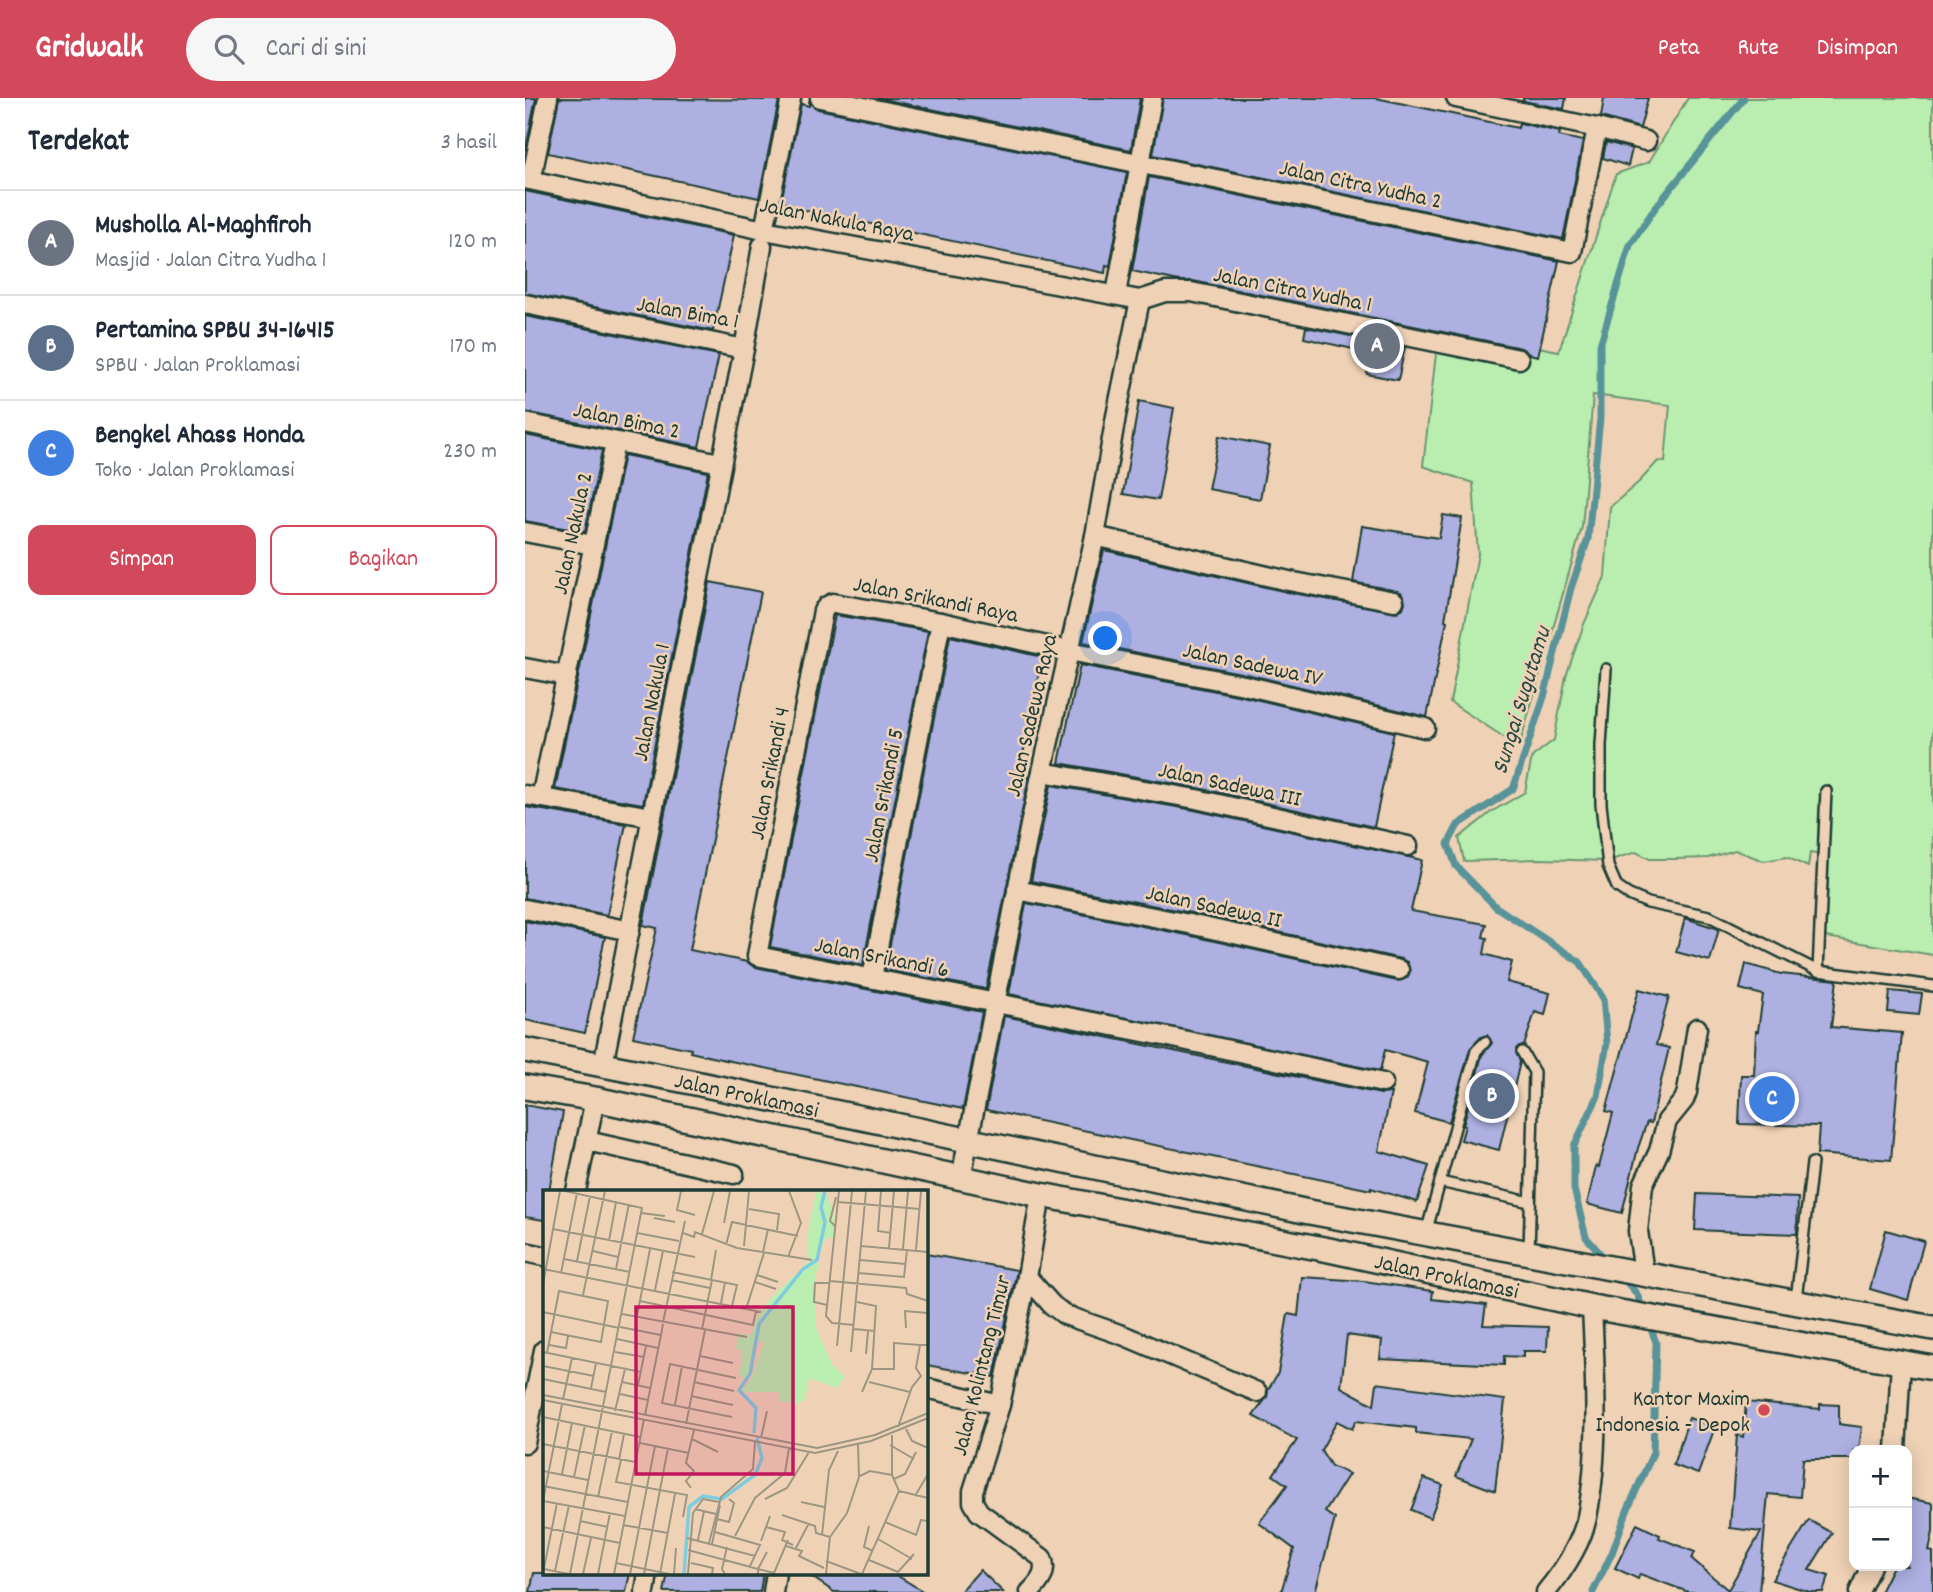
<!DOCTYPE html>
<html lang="id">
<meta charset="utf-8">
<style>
:root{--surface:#fff;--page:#f6f6f7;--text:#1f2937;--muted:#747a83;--line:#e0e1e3;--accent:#d1495b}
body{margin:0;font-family:Dekko,sans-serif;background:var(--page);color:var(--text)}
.controls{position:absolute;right:21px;bottom:21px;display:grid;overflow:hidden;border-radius:14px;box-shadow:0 4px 18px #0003}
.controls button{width:63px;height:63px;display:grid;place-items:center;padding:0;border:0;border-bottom:2px solid var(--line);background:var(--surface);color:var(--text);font:35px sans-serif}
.you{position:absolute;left:581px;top:541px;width:24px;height:24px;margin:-18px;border:5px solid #fff;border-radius:50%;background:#1a73e8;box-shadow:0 0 0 10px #1a73e833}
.badge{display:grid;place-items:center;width:46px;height:46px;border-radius:50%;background:var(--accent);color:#fff;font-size:23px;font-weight:700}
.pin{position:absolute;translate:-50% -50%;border:4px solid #fff;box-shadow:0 2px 7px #0006}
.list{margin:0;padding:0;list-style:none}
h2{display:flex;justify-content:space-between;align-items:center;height:91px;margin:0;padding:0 28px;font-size:30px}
h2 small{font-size:23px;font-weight:400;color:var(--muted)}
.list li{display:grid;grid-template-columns:46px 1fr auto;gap:21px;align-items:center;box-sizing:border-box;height:105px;padding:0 28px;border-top:2px solid var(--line)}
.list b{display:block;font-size:26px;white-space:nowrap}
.list p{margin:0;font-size:23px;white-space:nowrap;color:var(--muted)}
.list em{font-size:23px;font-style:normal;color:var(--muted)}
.actions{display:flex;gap:14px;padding:21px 28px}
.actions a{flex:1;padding:16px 0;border:2px solid var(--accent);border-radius:14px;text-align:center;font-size:24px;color:var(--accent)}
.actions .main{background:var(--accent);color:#fff}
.icon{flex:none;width:38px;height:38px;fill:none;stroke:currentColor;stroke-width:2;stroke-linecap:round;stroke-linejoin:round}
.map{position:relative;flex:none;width:1408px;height:1494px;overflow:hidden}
header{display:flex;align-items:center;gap:42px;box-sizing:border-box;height:98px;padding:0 35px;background:var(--accent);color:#fff}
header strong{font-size:33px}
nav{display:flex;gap:38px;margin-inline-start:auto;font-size:24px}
.search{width:490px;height:63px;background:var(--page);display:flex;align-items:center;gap:18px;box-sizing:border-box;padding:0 24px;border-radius:38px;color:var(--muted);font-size:26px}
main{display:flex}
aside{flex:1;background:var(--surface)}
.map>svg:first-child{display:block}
.green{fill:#b9eeb0;stroke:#6c9672;stroke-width:2}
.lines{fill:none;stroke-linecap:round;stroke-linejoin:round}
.stream{stroke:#589399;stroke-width:7}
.building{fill:#adb0e1;stroke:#1f3d34;stroke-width:2}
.service-casing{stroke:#1f3d34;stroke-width:14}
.minor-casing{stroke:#1f3d34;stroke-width:23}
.tertiary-casing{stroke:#1f3d34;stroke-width:28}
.service{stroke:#efd2b6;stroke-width:9}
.minor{stroke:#efd2b6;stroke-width:18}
.tertiary{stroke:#efd2b6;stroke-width:23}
.poi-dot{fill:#d1495b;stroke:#efd2b6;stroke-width:2.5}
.labels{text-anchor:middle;stroke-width:5;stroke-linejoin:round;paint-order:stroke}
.street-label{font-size:23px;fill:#1f3d34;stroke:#efd2b6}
.poi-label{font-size:23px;fill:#1f3d34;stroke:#efd2b6;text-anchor:end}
.water-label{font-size:24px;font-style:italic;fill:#284b45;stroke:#efd2b6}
.inset-river{fill:none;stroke:#7eccdd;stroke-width:3.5}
.inset-road{fill:none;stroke:#9c9682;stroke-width:2}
.view{fill:#c2185b;fill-opacity:0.15;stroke:#c2185b;stroke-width:3.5}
.inset-edge{fill:none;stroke:#1f3d34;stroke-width:3.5}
</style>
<header>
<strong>Gridwalk</strong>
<div class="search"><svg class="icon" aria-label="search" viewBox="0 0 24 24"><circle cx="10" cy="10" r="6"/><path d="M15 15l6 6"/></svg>Cari di sini</div>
<nav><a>Peta</a><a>Rute</a><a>Disimpan</a></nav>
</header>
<main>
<aside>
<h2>Terdekat<small>3 hasil</small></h2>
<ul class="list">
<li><span class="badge" style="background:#6b7280">A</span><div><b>Musholla Al-Maghfiroh</b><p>Masjid · Jalan Citra Yudha 1</p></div><em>120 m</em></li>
<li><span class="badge" style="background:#5c6f8a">B</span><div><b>Pertamina SPBU 34-16415</b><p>SPBU · Jalan Proklamasi</p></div><em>170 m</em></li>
<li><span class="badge" style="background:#3f7fe0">C</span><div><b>Bengkel Ahass Honda</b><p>Toko · Jalan Proklamasi</p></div><em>230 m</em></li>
</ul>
<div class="actions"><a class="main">Simpan</a><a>Bagikan</a></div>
</aside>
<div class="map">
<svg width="1408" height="1494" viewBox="0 0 1408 1494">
<rect width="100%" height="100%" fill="#efd2b6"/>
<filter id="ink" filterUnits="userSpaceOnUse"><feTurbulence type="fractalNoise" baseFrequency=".0143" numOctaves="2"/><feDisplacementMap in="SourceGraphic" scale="14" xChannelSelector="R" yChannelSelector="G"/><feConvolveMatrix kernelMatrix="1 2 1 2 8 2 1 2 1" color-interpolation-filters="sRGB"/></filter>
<g filter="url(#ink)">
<polygon class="green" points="1163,0 1408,0 1408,857 1289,837 1297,757 1285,755 1283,769 1262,759 1239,763 1210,752 1183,760 1149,761 1125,761 1111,754 1083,763 1014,761 939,763 934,740 966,714 1000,694 1007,659 1029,642 1041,578 1059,526 1080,479 1085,409 1115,383 1133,363 1140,364 1145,307 1068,297 1057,429 994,649 925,604 953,456 948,385 898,368 914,230 1034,253 1091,76 1124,64"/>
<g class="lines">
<g class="stream">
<polyline points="1083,1164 1061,1139 1049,1091 1049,1048 1073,998 1082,945 1078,900 1055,864 971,809 931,768 923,746 933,727 988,691 1019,599 1046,490 1063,441 1075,320 1075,247 1105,147 1130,110 1219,0"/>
<polyline points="1068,1494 1087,1455 1102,1413 1128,1355 1131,1244 1112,1196 1096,1178"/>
</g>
</g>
<g class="building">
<polygon points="0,0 11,0 1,51 0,50"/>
<polygon points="34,0 254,2 234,100 23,55"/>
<polygon points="352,0 615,0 606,52"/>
<polygon points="638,0 851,0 993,30 994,25 1035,34 1034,38 1058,43 1038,141 628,57"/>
<polygon points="998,0 1041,0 1039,11 998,3"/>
<polygon points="1079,0 1123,0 1115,30 1076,19"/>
<polygon points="284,4 293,11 602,74 585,168 581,167 580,175 265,109 265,106 256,104 276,6 284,8"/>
<polygon points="1081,44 1107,51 1103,68 1078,60"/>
<polygon points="624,79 1034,163 1013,258 1004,256 996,250 668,183 654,183 607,173"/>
<polygon points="0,93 209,137 188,233 0,195"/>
<polygon points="0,218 194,257 174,349 0,314"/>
<polygon points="781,229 880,249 873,282 842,276 846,255 779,240"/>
<polygon points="614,303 649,310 633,402 598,396"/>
<polygon points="0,337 77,352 60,434 0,423"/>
<polygon points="694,338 745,348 735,401 683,391"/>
<polygon points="99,357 183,374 118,706 30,691"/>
<polygon points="918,417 937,420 920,522 922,523 902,619 721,576 558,544 579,452 762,494 872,514 878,510 880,504 876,494 828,484 837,428 914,440"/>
<polygon points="185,484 236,494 165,852 222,864 230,869 457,914 438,1011 191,960 165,954 166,951 108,939 132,830 118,827"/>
<polygon points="310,517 403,533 338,867 245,849"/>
<polygon points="425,538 517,559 494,677 504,679 461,891 360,872"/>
<polygon points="555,567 717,598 869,634 849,729 673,690 534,665"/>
<polygon points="526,687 669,712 897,762 886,813 961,826 958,839 962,840 959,856 987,864 982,884 1025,895 1020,917 1010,914 999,948 994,948 991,951 995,964 974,1052 936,1042 940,1028 938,1027 957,957 967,945 962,937 956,939 945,951 924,1024 890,1015 903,964 860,952 855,973 484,896 501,805 662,837 872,883 882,880 885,874 882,864 876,861 666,815 506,783"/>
<polygon points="0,709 101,726 82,817 0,800"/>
<polygon points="1160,820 1194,831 1185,863 1151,854"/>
<polygon points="0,823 80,839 60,935 0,922"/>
<polygon points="1221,866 1256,876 1312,882 1306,929 1377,935 1366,1062 1292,1056 1294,1028 1214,1026 1216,977 1229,977 1231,933 1233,933 1238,897 1215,891"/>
<polygon points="1114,891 1144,899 1131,947 1144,950 1126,1025 1122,1024 1113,1050 1097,1115 1062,1106 1071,1068 1074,1069 1088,1015 1081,1013"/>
<polygon points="1365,893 1397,896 1394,917 1363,914"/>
<polygon points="479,918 856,996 866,995 854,1053 904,1068 892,1104 846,1090 846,1092 461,1012"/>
<polygon points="0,1007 38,1014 24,1093 19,1093 19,1122 0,1119"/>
<polygon points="1172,1096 1273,1100 1272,1136 1170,1132"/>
<polygon points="1361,1132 1399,1143 1383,1202 1345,1191"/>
<polygon points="401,1156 492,1172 469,1279 401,1267"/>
<polygon points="777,1179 839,1183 908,1193 907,1201 961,1207 958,1227 1023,1229 1022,1253 998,1253 998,1259 979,1258 979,1267 855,1261 857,1242 822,1237 816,1289 849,1307 852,1285 980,1302 970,1393 931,1378 946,1341 891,1335 891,1330 831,1323 827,1331 812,1323 796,1352 806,1368 824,1376 800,1414 810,1421 790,1494 756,1494 769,1451 734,1425 762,1387 748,1377 772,1342 728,1318 742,1299 743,1292 753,1275 763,1216 773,1218"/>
<polygon points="1221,1304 1295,1311 1295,1306 1314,1307 1314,1326 1337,1329 1334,1352 1329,1352 1329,1361 1278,1361 1275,1399 1243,1396 1234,1494 1163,1494 1115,1476 1113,1481 1090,1470 1112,1426 1135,1437 1134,1440 1170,1454 1167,1461 1203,1492 1236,1434 1205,1430 1212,1337 1218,1339"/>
<polygon points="1164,1320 1190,1329 1173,1376 1148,1367"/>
<polygon points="899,1380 918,1387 905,1420 886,1412"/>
<polygon points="1382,1400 1408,1405 1408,1434 1404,1453 1408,1454 1408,1494 1355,1494 1368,1468 1382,1468"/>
<polygon points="1284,1422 1307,1435 1284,1472 1304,1478 1298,1494 1285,1494 1247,1482"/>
<polygon points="455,1472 478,1494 435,1494"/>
<polygon points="9,1475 105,1475 101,1494 5,1494"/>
<polygon points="143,1475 238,1475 235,1494 139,1494"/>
<polygon points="281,1475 368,1475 399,1494 309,1494"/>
</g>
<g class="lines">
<g class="service-casing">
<g id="service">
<polyline points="1081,571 1076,647 1076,706 1083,768 1092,789 1104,797 1123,805 1184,818 1293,873"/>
<polyline points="1301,693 1293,873 1408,888"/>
<polyline points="997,954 1009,974 1004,1153"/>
<polyline points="915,1084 1005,1104"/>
<polyline points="901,1135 951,953 960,944"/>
<polyline points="1271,1202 1287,1065"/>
</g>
</g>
<g class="minor-casing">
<g id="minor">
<polyline points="295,0 1047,154 1072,30"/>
<polyline points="931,0 1072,30 1121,43"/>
<polyline points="0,81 239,132 615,202 640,194 666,194 994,261"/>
<polyline points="6,82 23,0"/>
<polyline points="239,132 266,0"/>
<polyline points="591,196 627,0"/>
<polyline points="0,206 219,251 237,148"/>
<polyline points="0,325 195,365"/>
<polyline points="0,434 68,447"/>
<polyline points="570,438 764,483 869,503"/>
<polyline points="0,570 42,578"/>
<polyline points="517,674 671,701 883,748"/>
<polyline points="0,697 127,719"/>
<polyline points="16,700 90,345"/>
<polyline points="492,792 664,826 874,872"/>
<polyline points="0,811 105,833"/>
<polyline points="347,880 416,524"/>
<polyline points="78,967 219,251"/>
<polyline points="858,985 644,939 232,858 298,513 302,508 308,505 416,524 544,553 719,587 900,630"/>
<polyline points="62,1043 209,1076"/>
<polyline points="436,1080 505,727 570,438 591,318 615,202"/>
<polyline points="51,1093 70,1001"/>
<polyline points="0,1154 19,1158"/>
<polyline points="1119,1175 1113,1133 1118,1087 1134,1053 1142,1023 1159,1002 1162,994 1172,930"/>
<polyline points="502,1179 527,1207 540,1217 600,1238 732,1294"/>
<polyline points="401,1290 475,1307"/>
<polyline points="0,1345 19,1252"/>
<polyline points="1371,1352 1376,1264"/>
<polyline points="120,1494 123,1475"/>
<polyline points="248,1494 251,1475"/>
<path d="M505 1494C515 1484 523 1474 517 1460L454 1414 448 1404V1393L475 1307 502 1179 516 1097"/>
<path d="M1021 1494C1038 1473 1056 1447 1062 1419 1075 1353 1070 1276 1067 1209"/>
<polyline points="1334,1494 1346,1468"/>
</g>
</g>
<g class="tertiary-casing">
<g id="tertiary">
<polyline points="0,952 156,982 779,1113 1408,1230"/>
<polyline points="0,989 70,1001 516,1097 804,1152 1067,1209 1408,1270"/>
</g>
</g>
<use href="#service" class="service"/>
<use href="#minor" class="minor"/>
<use href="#tertiary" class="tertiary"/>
</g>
</g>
<circle class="poi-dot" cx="1239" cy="1312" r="7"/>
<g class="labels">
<g class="street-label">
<text transform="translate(836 85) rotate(12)" y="8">Jalan Citra Yudha 2</text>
<text transform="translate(312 120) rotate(11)" y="8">Jalan Nakula Raya</text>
<text transform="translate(768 190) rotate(11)" y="8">Jalan Citra Yudha 1</text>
<text transform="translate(163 213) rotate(10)" y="8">Jalan Bima 1</text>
<text transform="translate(102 321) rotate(12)" y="8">Jalan Bima 2</text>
<text transform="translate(46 435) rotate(-78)" y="8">Jalan Nakula 2</text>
<text transform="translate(411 500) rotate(11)" y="8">Jalan Srikandi Raya</text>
<text transform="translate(728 565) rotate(12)" y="8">Jalan Sadewa IV</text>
<text transform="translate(125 604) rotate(-79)" y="8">Jalan Nakula 1</text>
<text transform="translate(505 617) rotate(-77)" y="8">Jalan Sadewa Raya</text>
<text transform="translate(243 675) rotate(-79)" y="8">Jalan Srikandi 4</text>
<text transform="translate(705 685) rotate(12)" y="8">Jalan Sadewa III</text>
<text transform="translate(357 697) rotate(-79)" y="8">Jalan Srikandi 5</text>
<text transform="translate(689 807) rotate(12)" y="8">Jalan Sadewa II</text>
<text transform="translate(357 858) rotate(11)" y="8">Jalan Srikandi 6</text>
<text transform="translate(222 996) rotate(12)" y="8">Jalan Proklamasi</text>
<text transform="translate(922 1177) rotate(12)" y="8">Jalan Proklamasi</text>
<text transform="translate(455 1267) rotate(-76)" y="8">Jalan Kolintang Timur</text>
</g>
<g class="poi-label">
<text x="1225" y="1307">Kantor Maxim<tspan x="1225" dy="26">Indonesia - Depok</tspan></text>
</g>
<g class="water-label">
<text transform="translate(995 602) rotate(-73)" y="8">Sungai Sugutamu</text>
</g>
</g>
<g transform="translate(18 1092)">
<rect width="385" height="385" fill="#efd2b6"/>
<path d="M273 2 284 4 291 27V48H283L272 69 277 76 272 84 273 138 289 174 302 187 294 198 266 188 262 209 255 214 237 211V202H198L208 189 221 152 212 151 204 190 196 185 199 168V161L193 158 195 143 208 145 215 126 228 108 266 71 264 49Z" fill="#b9eeb0"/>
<path class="inset-river" d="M211 243 213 218 196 200 207 184 216 134 260 79 274 70 282 32 278 17 282 1M141 384 146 317 160 306 179 309 212 285 219 268 214 248"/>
<path class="inset-road" d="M22 1 99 18 27 384M138 1 134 20 152 25M296 1 283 126 289 133 311 135M338 1 335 41 348 43M295 12 377 19M206 19 236 24 234 40M98 23 122 26M111 28 132 32M181 33 187 1M292 36 287 31 293 7M10 39 152 67M94 43 136 51M140 43 151 47 152 42 194 58 269 70M159 44 171 1M66 51 73 12M183 55 189 32 255 46M201 56 206 1M318 56 385 62M346 58 351 1M360 59 365 1M373 60 378 1M50 61 75 67M220 62 225 39M245 67 258 33 246 1M21 69 87 82M317 70 363 74M34 71 47 6M0 79 218 122M73 79 86 14M129 82 194 95 189 116M18 83 34 3M316 83 361 87 364 60M214 85 235 92M128 90 167 98M168 90 173 60M287 91 363 98 364 104 385 111M212 92 233 99M0 94 17 1M112 100 120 61M40 105 62 1M97 111 210 135 213 121M314 112 333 116 329 179 319 202M178 113 182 92M284 115 271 112 272 93H286M203 119 221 63M0 122 76 138M79 124 204 147M94 126 107 59M120 132 142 31M77 137 118 145 120 134M363 138 362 121 385 123M159 139 169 90M311 139 332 141M74 149 115 158M6 155 23 158 25 146M294 156 309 1M0 162 98 182M72 162 101 167M308 162 323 1M4 163 16 101 65 111 58 152 8 142M323 164 325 141M157 166 190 173M0 176 51 186M329 179H351V153L377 155M0 189 63 202M79 192 107 198M151 192 191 201M326 192 367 202M95 195 103 156M48 198 53 173M77 204 105 210M0 205 274 258 332 245 385 223M148 206 190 215M20 209 29 168M0 210 272 263 328 251 385 228M132 215 139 176M72 221 82 179M102 225 118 145M0 227 97 247M189 227 119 213 127 174 193 188M143 234 162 140M355 237 369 197 378 186 373 178 377 155H385M363 239 369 251 385 258M349 245V285L356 301 385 308M218 248 224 221M149 249 175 262M97 253 146 263M0 254 92 272M347 255 371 269M76 270 81 244M78 270 73 292 144 305 140 327M0 281 45 290M19 284 29 233M317 286 327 281 349 285M31 287 42 235M351 289 362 284 373 262M0 296 85 312M148 298 143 291 151 281 143 273 151 240M372 306 385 284M55 307 69 241M222 309 244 298 266 262M0 311 19 214M0 311 82 326M258 312 281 317M152 319 173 324M239 325 272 336 273 343 287 347M174 329 186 332 191 313 186 309M37 331 65 337M342 332 373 345 378 330 385 331M80 335 125 343M326 336 321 357 330 361M0 337 77 353M223 337 242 342 239 350 250 355M172 342 217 355 207 376M279 345 286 280 295 261M192 346 212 308 242 283 246 258M144 348 212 366M335 349 369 369M155 350 161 321M218 351 227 326M166 353 178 307 210 279 212 252M169 354 177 315M243 356 259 361 256 366 281 378M253 358 266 333M145 360 215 379 224 362M326 370 355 382M283 371 318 384M73 373 126 384M148 373 170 378 169 384M1 378 14 313M1 379 26 384M12 381 26 315M355 382 371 364M40 384 48 348M55 384 67 323M71 384 101 229M87 384 112 256M101 384 125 258M117 384 132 304M131 384 133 358M145 384 150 323 160 309 176 312M182 384 179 379 184 357M215 384V379L231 383 245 350M283 384 287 347 304 323 316 287 315 255M319 384 356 301"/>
<path class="view" d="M93 117H250V284H93Z"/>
<rect width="385" height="385" class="inset-edge"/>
</g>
</svg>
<div class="controls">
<button>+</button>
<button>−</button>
</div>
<div class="you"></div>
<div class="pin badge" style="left:852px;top:248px;background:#6b7280">A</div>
<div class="pin badge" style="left:967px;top:998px;background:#5c6f8a">B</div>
<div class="pin badge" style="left:1247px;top:1001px;background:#3f7fe0">C</div>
</div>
</main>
